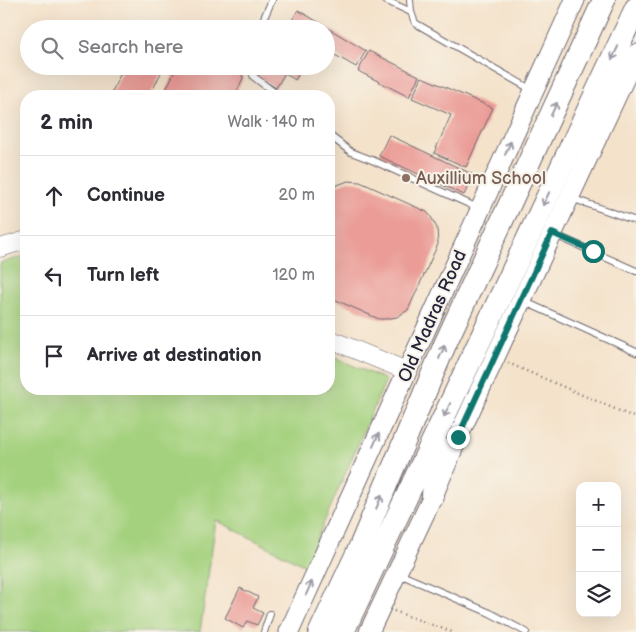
<!DOCTYPE html>
<meta charset="utf-8">
<style>
:root{--surface:#fff;--page:#f2f2f3;--text:#2b2b33;--muted:#7c7c81;--line:#e1e1e2}
body{margin:0;font-family:"Balsamiq Sans",sans-serif;background:var(--page);color:var(--text)}
.controls{position:absolute;right:15px;bottom:15px;display:grid;overflow:hidden;border-radius:10px;box-shadow:0 5px 20px #0002}
.controls button{width:45px;height:45px;display:grid;place-items:center;padding:0;border:0;border-bottom:1px solid var(--line);background:var(--surface);color:var(--text);font:25px sans-serif}
.stop{position:absolute;width:15px;height:15px;margin:-11px;border:4px solid #0f766e;border-radius:50%;background:#fff}
.stop.end{background:#0f766e;border-color:#fff;box-shadow:0 1px 5px #0008}
.list{margin:0;padding:0;list-style:none}
h2{display:flex;justify-content:space-between;align-items:center;height:65px;margin:0;padding:0 20px;font-size:21px}
h2 small{font-size:16px;font-weight:400;color:var(--muted)}
.list li{display:grid;grid-template-columns:32px 1fr auto;gap:15px;align-items:center;box-sizing:border-box;height:80px;padding:0 20px;border-top:1px solid var(--line)}
.list b{display:block;font-size:19px;white-space:nowrap}
.list em{font-size:16px;font-style:normal;color:var(--muted)}
.icon{flex:none;width:28px;height:28px;fill:none;stroke:currentColor;stroke-width:2;stroke-linecap:round;stroke-linejoin:round}
.map{position:relative;flex:none;width:636px;height:632px;overflow:hidden}
.search{position:absolute;background:var(--surface);box-shadow:0 5px 20px #0002;left:20px;top:20px;width:315px;height:55px;display:flex;align-items:center;gap:12px;box-sizing:border-box;padding:0 18px;border-radius:28px;color:var(--muted);font-size:19px}
.panel{position:absolute;background:var(--surface);box-shadow:0 5px 20px #0002;left:20px;top:90px;width:315px;height:305px;border-radius:20px}
.map>svg:first-child{display:block}
.green{fill:#a4d17e;stroke:#637a5c}
.building{fill:#eb9c97}
.lines{fill:none;stroke-linecap:round;stroke-linejoin:round}
.lane-casing{stroke:#6c656d;stroke-width:8}
.secondary-casing{stroke:#6c656d;stroke-width:19}
.primary-casing{stroke:#6c656d;stroke-width:21}
.highway-casing{stroke:#6c656d;stroke-width:24}
.path{stroke:#6c656d;stroke-width:2.5;stroke-dasharray:1 4;stroke-linecap:butt}
.lane{stroke:#fff;stroke-width:6}
.secondary{stroke:#fff;stroke-width:18}
.primary{stroke:#fff;stroke-width:19}
.highway{stroke:#fff;stroke-width:22}
.oneway{stroke:#9c9ca7}
.route{stroke:#0f766e;stroke-width:6}
.education-dot{fill:#8d6e63;stroke:#f7f3e8;stroke-width:2}
.labels{text-anchor:middle;stroke-width:4;stroke-linejoin:round;paint-order:stroke}
.education-label{font-size:18px;fill:#785e54;stroke:#f7f3e8;text-anchor:start}
.street-label{font-size:18px;fill:#22223b;stroke:#f7f3e8}
</style>
<div class="map">
<svg width="636" height="632" viewBox="0 0 636 632">
<rect width="100%" height="100%" fill="#f7f3e8"/>
<filter id="ink" filterUnits="userSpaceOnUse"><feTurbulence type="fractalNoise" baseFrequency=".02" numOctaves="2"/><feDisplacementMap in="SourceGraphic" scale="10" xChannelSelector="R" yChannelSelector="G"/><feConvolveMatrix kernelMatrix="1 2 1 2 8 2 1 2 1" color-interpolation-filters="sRGB"/></filter>
<filter id="wash" filterUnits="userSpaceOnUse"><feTurbulence type="fractalNoise" baseFrequency=".0096" numOctaves="4" result="noise"/><feDisplacementMap in="SourceGraphic" scale="20" xChannelSelector="R" yChannelSelector="G"/><feGaussianBlur stdDeviation="1.12" result="paint"/><feColorMatrix in="noise" values="0 0 0 0 0 0 0 0 0 0 0 0 0 0 0 0 0 1.4 0 .05"/><feComposite in="paint" operator="in"/></filter>
<g filter="url(#wash)">
<rect width="100%" height="100%" fill="#f4e2ca"/>
<polygon class="green" points="26,256 26,389 329,389 329,355 386,380 305,566 216,520 200,632 0,632 0,263"/>
<g id="blocks">
<g class="building">
<polygon points="298,10 366,51 356,67 326,50 326,29 287,29"/>
<polygon points="369,51 419,76 409,97 358,71"/>
<polygon points="124,66 164,66 150,96 110,96"/>
<polygon points="177,66 239,66 243,78 235,96 163,96"/>
<polygon points="264,66 304,66 295,80 285,73 276,88 258,77"/>
<polygon points="422,77 493,108 466,167 434,153 451,115 412,98"/>
<polygon points="389,135 474,175 464,195 379,156"/>
<polygon points="348,181 360,182 427,212 431,217 437,228 438,244 408,310 397,317 385,319 379,319 329,297 329,191 335,186"/>
<polygon points="240,588 258,597 253,608 263,613 257,625 247,621 243,628 225,618"/>
</g>
</g>
</g>
<g filter="url(#ink)">
<use href="#blocks" fill-opacity="0" stroke="#6c656d" stroke-width="1"/>
<g class="lines">
<g class="lane-casing">
<g id="lane">
<polyline points="385,0 411,12"/>
<polyline points="410,0 411,12 415,23 532,90"/>
<polyline points="259,29 272,0"/>
<polyline points="249,66 254,77 279,96"/>
<polyline points="329,135 351,152 372,160 480,209"/>
<polyline points="571,198 636,221"/>
<polyline points="553,234 636,271"/>
<polyline points="523,301 636,352"/>
<polyline points="397,573 490,613 526,632"/>
<polyline points="264,632 270,614"/>
</g>
</g>
<g class="secondary-casing">
<g id="secondary">
<polyline points="0,248 26,240"/>
<polyline points="329,339 407,371"/>
</g>
</g>
<g class="primary-casing">
<g id="primary">
<polyline points="289,632 575,0"/>
<polyline points="369,632 433,496 458,437 636,54"/>
</g>
</g>
<g class="highway-casing">
<g id="highway">
<polyline points="433,496 436,443"/>
<polyline points="320,632 360,547 446,342 604,0"/>
<polyline points="343,632 636,8"/>
</g>
</g>
<g class="path">
<polyline points="508,363 636,418"/>
<polyline points="394,611 452,632"/>
</g>
<use href="#lane" class="lane"/>
<use href="#secondary" class="secondary"/>
<use href="#primary" class="primary"/>
<use href="#highway" class="highway"/>
</g>
<defs><path id="oneway-shaft" d="M-6 0H5M1.5-3L5.5 0L1.5 3" fill="none" stroke-width="1.6" stroke-linecap="round" stroke-linejoin="round" transform="scale(1.25)"/></defs>
<g class="oneway">
<use href="#oneway-shaft" transform="translate(615 53) rotate(115)"/>
<use href="#oneway-shaft" transform="translate(554 109) rotate(-65)"/>
<use href="#oneway-shaft" transform="translate(508 148) rotate(-66)"/>
<use href="#oneway-shaft" transform="translate(546 199) rotate(115)"/>
<use href="#oneway-shaft" transform="translate(442 352) rotate(-67)"/>
<use href="#oneway-shaft" transform="translate(447 410) rotate(115)"/>
<use href="#oneway-shaft" transform="translate(376 440) rotate(-66)"/>
<use href="#oneway-shaft" transform="translate(379 502) rotate(-67)"/>
<use href="#oneway-shaft" transform="translate(309 588) rotate(-66)"/>
</g>
</g>
<g class="lines" filter="url(#ink)">
<polyline class="route" points="458,437 552,233 593,251"/>
</g>
<circle class="education-dot" cx="406" cy="178" r="5"/>
<g class="labels">
<g class="education-label">
<text x="416" y="184">Auxillium School</text>
</g>
<g class="street-label">
<text transform="translate(432 316) rotate(-66)" y="6">Old Madras Road</text>
</g>
</g>
</svg>
<div class="controls">
<button>+</button>
<button>−</button>
<button><svg class="icon" aria-label="layers" viewBox="0 0 24 24"><path d="M12 4l9 5-9 5-9-5zM3 14l9 5 9-5"/></svg></button>
</div>
<div class="stop" style="left:593px;top:251px"></div>
<div class="stop end" style="left:458px;top:437px"></div>
<div class="search"><svg class="icon" aria-label="search" viewBox="0 0 24 24"><circle cx="10" cy="10" r="6"/><path d="M15 15l6 6"/></svg>Search here</div>
<section class="panel">
<h2>2 min<small>Walk · 140 m</small></h2>
<ul class="list">
<li><svg class="icon" aria-label="ahead" viewBox="0 0 24 24"><path d="M12 20V5M6 11l6-6 6 6"/></svg><div><b>Continue</b></div><em>20 m</em></li>
<li><svg class="icon" aria-label="left" viewBox="0 0 24 24"><path d="M17 20v-9H6M10 6l-5 5 5 5"/></svg><div><b>Turn left</b></div><em>120 m</em></li>
<li><svg class="icon" aria-label="arrive" viewBox="0 0 24 24"><path d="M6 21V4h12l-3 4 3 4H6"/></svg><div><b>Arrive at destination</b></div></li>
</ul>
</section>
</div>
